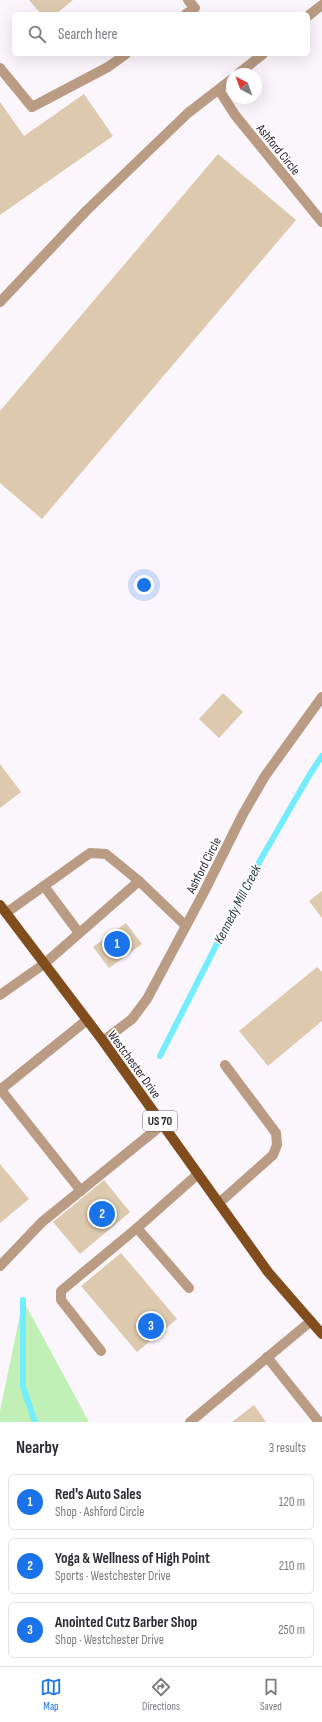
<!DOCTYPE html>
<meta charset="utf-8">
<style>
:root{--surface:#fff;--page:#f7f7f7;--text:#2b2b33;--muted:#7c7c81;--line:#e1e1e2;--accent:#1a73e8}
body{margin:0;font-family:"Sofia Sans Condensed",sans-serif;background:var(--page);color:var(--text)}
.compass{position:absolute;left:226px;top:68px;width:36px;height:36px;border-radius:50%;background:var(--surface);box-shadow:0 4px 16px #0002;rotate:319deg}
.you{position:absolute;left:144px;top:585px;width:14px;height:14px;margin:-10px;border:3px solid #fff;border-radius:50%;background:#1a73e8;box-shadow:0 0 0 6px #1a73e833}
.badge{display:grid;place-items:center;width:26px;height:26px;border-radius:50%;background:var(--accent);color:#fff;font-size:13px;font-weight:700}
.pin{position:absolute;translate:-50% -50%;border:2px solid #fff;box-shadow:0 1px 4px #0006}
.list{margin:0;padding:0;list-style:none}
h2{display:flex;justify-content:space-between;align-items:center;height:52px;margin:0;padding:0 16px;font-size:17px}
h2 small{font-size:13px;font-weight:400;color:var(--muted)}
.list li{display:grid;grid-template-columns:26px 1fr auto;gap:12px;align-items:center;box-sizing:border-box;height:56px;margin:0 8px 8px;padding:0 8px;border:1px solid var(--line);border-radius:6px}
.list b{display:block;font-size:15px;white-space:nowrap}
.list p{margin:0;font-size:13px;white-space:nowrap;color:var(--muted)}
.list em{font-size:13px;font-style:normal;color:var(--muted)}
.icon{flex:none;width:22px;height:22px;fill:none;stroke:currentColor;stroke-width:2;stroke-linecap:round;stroke-linejoin:round}
.map{position:relative;flex:none;width:322px;height:1422px;overflow:hidden}
.search{position:absolute;background:var(--surface);box-shadow:0 4px 16px #0002;left:12px;right:12px;top:12px;height:44px;display:flex;align-items:center;gap:10px;box-sizing:border-box;padding:0 14px;border-radius:6px;color:var(--muted);font-size:15px}
.sheet{height:244px;background:var(--surface)}
nav{display:flex;justify-content:space-around;align-items:center;box-sizing:border-box;height:56px;border-top:1px solid var(--line);background:var(--surface);font-size:11px;color:var(--muted)}
nav a{display:grid;justify-items:center;gap:2px}
nav .on{color:var(--accent)}
.map>svg:first-child{display:block}
.green{fill:#c1f0b6}
.lines{fill:none;stroke-linecap:round;stroke-linejoin:round}
.stream{stroke:#73edfd;stroke-width:6}
.building{fill:#ddcaae}
.minor{stroke:#ba9b83;stroke-width:10}
.major{stroke:#824d1c;stroke-width:10}
.labels{text-anchor:middle;stroke-width:3.5;stroke-linejoin:round;paint-order:stroke}
.shield{fill:#fff;stroke:#686269;stroke-width:1}
.shield-label{font-size:12px;font-weight:bold;fill:#271f29}
.street-label{font-size:13px;fill:#271f29;stroke:#fff}
.water-label{font-size:14px;font-style:italic;fill:#1e3337;stroke:#fff}
</style>
<div class="map">
<svg width="322" height="1422" viewBox="0 0 322 1422">
<rect width="100%" height="100%" fill="#fbf6fc"/>
<polygon class="green" points="23,1300 89,1422 0,1422 0,1411"/>
<g class="lines">
<g class="stream">
<polyline points="160,1056 254,871 310,774 322,756"/>
<polyline points="23,1300 23,1387 35,1422"/>
</g>
</g>
<g class="building">
<polygon points="29,0 73,0 56,14 41,14"/>
<polygon points="84,94 113,136 0,215 0,102 24,136"/>
<polygon points="218,154 296,220 42,519 0,483 0,411"/>
<polygon points="223,693 243,712 219,738 199,719"/>
<polygon points="0,764 21,792 0,808"/>
<polygon points="322,891 322,918 309,901"/>
<polygon points="126,923 142,944 109,968 93,947"/>
<polygon points="317,967 322,972 322,1021 268,1066 239,1031"/>
<polygon points="0,1164 29,1199 0,1223"/>
<polygon points="104,1180 130,1212 80,1254 53,1222"/>
<polygon points="121,1253 177,1319 137,1352 81,1286"/>
<polygon points="254,1405 266,1422 232,1422"/>
</g>
<g class="lines">
<g class="minor">
<polyline points="186,14 195,8 188,0"/>
<polyline points="308,16 322,5"/>
<polyline points="0,68 32,107 108,67 126,54"/>
<polyline points="238,74 263,54"/>
<polyline points="219,90 235,115 322,222"/>
<polyline points="0,302 86,211 188,113 232,79"/>
<polyline points="44,886 79,933"/>
<polyline points="6,913 90,853 106,854 139,881 186,926"/>
<polyline points="0,995 44,964 139,881"/>
<polyline points="103,1041 132,1019 147,999 203,894 243,814 265,776 322,697"/>
<polyline points="0,1090 87,1020"/>
<polyline points="1,1090 81,1191"/>
<polyline points="219,1203 273,1155 277,1145 276,1133 225,1065"/>
<polyline points="137,1228 189,1288"/>
<polyline points="0,1266 42,1222 163,1124"/>
<polyline points="101,1351 61,1300 61,1291 137,1228 198,1174"/>
<polyline points="267,1357 319,1422"/>
<polyline points="190,1422 311,1321"/>
</g>
<polyline class="major" points="0,905 103,1041 268,1272 322,1334"/>
</g>
<g class="labels">
<rect class="shield" x="143" y="1111" width="34" height="20" rx="3"/>
<g class="shield-label">
<text x="160" y="1125">US 70</text>
</g>
<g class="street-label">
<text transform="translate(279 149) rotate(51)" y="5">Ashford Circle</text>
<text transform="translate(203 865) rotate(-63)" y="5">Ashford Circle</text>
<text transform="translate(135 1064) rotate(54)" y="5">Westchester Drive</text>
</g>
<g class="water-label">
<text transform="translate(237 904) rotate(-63)" y="5">Kennedy Mill Creek</text>
</g>
</g>
</svg>
<svg class="compass" viewBox="-18 -18 36 36"><path d="M0-13l5 13h-10z" fill="#e53935"/><path d="M0 13l5-13h-10z" fill="#7c7c81"/></svg>
<div class="you"></div>
<div class="pin badge" style="left:117px;top:944px">1</div>
<div class="pin badge" style="left:102px;top:1214px">2</div>
<div class="pin badge" style="left:151px;top:1326px">3</div>
<div class="search"><svg class="icon" aria-label="search" viewBox="0 0 24 24"><circle cx="10" cy="10" r="6"/><path d="M15 15l6 6"/></svg>Search here</div>
</div>
<section class="sheet">
<h2>Nearby<small>3 results</small></h2>
<ul class="list">
<li><span class="badge">1</span><div><b>Red's Auto Sales</b><p>Shop · Ashford Circle</p></div><em>120 m</em></li>
<li><span class="badge">2</span><div><b>Yoga &amp; Wellness of High Point</b><p>Sports · Westchester Drive</p></div><em>210 m</em></li>
<li><span class="badge">3</span><div><b>Anointed Cutz Barber Shop</b><p>Shop · Westchester Drive</p></div><em>250 m</em></li>
</ul>
</section>
<nav>
<a class="on"><svg class="icon" aria-label="map" viewBox="0 0 24 24"><path d="M3 6l6-2 6 2 6-2v14l-6 2-6-2-6 2zM9 4v14M15 6v14"/></svg>Map</a>
<a><svg class="icon" aria-label="directions" viewBox="0 0 24 24"><path d="M12 3l9 9-9 9-9-9zM9 14v-3h6M13 9l2 2-2 2"/></svg>Directions</a>
<a><svg class="icon" aria-label="saved" viewBox="0 0 24 24"><path d="M7 4h10v16l-5-4-5 4z"/></svg>Saved</a>
</nav>
